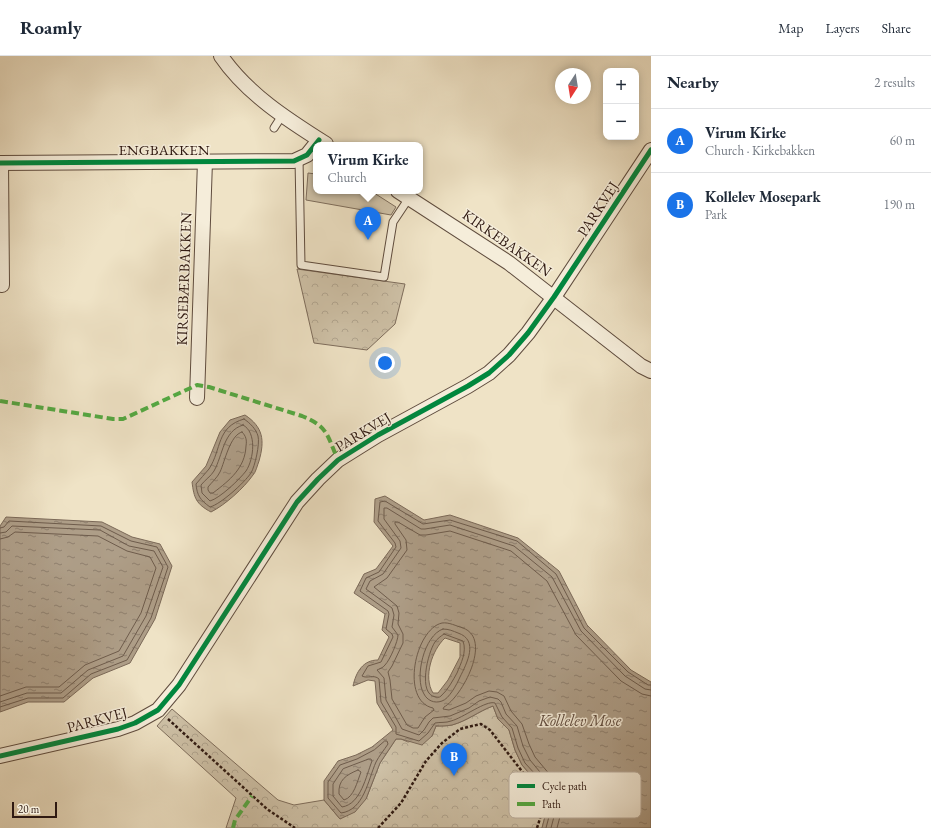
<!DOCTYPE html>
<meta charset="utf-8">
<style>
:root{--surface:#fff;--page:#f6f6f7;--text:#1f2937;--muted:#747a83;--line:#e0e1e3;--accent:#1a73e8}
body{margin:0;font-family:"EB Garamond",serif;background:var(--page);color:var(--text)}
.controls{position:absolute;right:12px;top:12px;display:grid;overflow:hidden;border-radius:8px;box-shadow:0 2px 10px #0003}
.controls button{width:36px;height:36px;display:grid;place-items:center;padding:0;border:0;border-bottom:1px solid var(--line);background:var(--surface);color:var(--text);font:20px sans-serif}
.compass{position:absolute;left:555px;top:12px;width:36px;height:36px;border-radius:50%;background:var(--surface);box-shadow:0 2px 10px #0003;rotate:192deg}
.scale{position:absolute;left:12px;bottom:10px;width:45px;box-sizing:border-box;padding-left:4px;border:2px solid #2f1911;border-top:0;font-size:11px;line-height:14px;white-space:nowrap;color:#2f1911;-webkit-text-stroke:3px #f5edda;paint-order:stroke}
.you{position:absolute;left:385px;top:307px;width:14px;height:14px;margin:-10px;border:3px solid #fff;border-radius:50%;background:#1a73e8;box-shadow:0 0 0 6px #1a73e833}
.badge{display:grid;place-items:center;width:26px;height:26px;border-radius:50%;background:var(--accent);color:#fff;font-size:13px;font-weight:700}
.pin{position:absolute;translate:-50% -33px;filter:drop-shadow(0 1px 2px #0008)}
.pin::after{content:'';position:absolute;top:21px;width:14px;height:12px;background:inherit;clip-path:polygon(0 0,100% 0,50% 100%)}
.popup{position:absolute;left:313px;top:86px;width:110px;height:52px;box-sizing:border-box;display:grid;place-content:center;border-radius:8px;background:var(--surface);filter:drop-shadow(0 1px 3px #0005);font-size:13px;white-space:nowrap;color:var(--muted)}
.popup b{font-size:15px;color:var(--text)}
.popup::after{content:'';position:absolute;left:50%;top:100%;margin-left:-8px;border:8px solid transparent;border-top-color:var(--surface)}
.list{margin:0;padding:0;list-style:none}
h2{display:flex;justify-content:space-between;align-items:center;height:52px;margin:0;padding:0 16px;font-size:17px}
h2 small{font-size:13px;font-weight:400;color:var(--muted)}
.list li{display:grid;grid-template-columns:26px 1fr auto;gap:12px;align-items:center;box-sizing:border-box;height:64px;padding:0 16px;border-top:1px solid var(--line)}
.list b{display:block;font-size:15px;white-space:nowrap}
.list p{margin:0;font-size:13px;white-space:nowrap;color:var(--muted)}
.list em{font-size:13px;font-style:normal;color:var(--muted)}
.map{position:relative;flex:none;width:651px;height:772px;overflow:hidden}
header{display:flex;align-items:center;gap:24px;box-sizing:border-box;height:56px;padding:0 20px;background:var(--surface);border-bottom:1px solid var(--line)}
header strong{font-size:19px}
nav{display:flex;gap:22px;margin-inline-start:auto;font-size:14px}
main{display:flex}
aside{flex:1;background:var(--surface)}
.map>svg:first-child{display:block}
.grass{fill:#cec1a7;stroke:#7e6d5c}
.forest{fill:url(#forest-crowns);stroke:#7e6d5c}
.water{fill:url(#water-ripples);stroke:#7b6958;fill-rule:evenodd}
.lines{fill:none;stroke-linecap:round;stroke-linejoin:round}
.shore{stroke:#6e5c4c;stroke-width:1}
.lane-casing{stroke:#5f4c3e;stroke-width:9}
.street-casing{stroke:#5f4c3e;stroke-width:16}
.path{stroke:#2f1911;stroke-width:2.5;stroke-dasharray:3 2;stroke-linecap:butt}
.lane{stroke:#f5edda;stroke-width:7}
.street{stroke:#f5edda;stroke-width:14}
.quiet{stroke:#54a942;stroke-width:4;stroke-dasharray:8 4;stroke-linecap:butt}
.cycleway-casing{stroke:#f5edda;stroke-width:8}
.cycleway{stroke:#00873e;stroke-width:5}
.labels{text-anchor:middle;stroke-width:3;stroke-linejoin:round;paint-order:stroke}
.street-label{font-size:15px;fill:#2f1911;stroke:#f5edda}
.water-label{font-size:16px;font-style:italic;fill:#624e41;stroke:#f5edda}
.key{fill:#f5edda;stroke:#baad9e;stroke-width:1}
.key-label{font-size:11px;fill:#2f1911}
</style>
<header>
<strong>Roamly</strong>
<nav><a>Map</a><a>Layers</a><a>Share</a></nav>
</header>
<main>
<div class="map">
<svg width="651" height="772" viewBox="0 0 651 772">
<defs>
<pattern id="forest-crowns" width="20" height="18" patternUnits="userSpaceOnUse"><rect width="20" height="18" fill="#cec1a7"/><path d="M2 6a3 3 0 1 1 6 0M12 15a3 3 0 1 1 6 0" fill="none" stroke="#b1a58f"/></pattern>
<pattern id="water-ripples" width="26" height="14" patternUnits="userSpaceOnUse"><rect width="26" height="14" fill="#ae9e88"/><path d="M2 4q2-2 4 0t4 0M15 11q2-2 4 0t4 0" fill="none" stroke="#8e806e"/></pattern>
</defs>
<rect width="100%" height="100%" fill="#efe3c6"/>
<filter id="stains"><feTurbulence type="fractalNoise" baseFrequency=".005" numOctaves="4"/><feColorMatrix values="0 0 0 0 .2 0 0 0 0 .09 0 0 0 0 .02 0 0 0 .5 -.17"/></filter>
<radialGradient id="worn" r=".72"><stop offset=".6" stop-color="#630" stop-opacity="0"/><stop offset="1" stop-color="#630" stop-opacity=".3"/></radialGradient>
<polygon class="grass" points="308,117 316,118 316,135 371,135 396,151 391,159 306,144"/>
<g class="forest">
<polygon points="297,213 405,228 395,268 367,294 314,287"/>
<path d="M493 650 498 663 509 674 515 694 522 709 542 731 547 753 542 772H226L236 742 157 670 172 653 278 744 294 749 324 744 340 763 366 743 380 707 396 683H401L408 686 432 680 436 670C441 670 447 670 452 669 467 665 479 655 493 650Z"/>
</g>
<g class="water">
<path d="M245 359C263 371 265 384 259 405 257 410 256 416 253 419 244 432 225 449 211 456 196 448 194 442 192 426L206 410 220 376 230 364Z"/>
<path d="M385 440 424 464 450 459 518 482 559 515 587 569 631 614 651 626V772H542L547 753 542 732 522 709 515 694 509 674 498 663 493 650C479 655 467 665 452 669 447 670 441 670 436 670L432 680 422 689 401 683H396L380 707 366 743 355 756 340 763 324 744V725L338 705 356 699 372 691 393 674 377 647 375 625 368 624 353 630C356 616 363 604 378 604L389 581 382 574 385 558 354 537 364 518 376 513 393 490 374 466 375 443ZM445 582 460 587V601L448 624 438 637H433C423 621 432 594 445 582Z"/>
<polygon points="6,461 102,466 132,481 160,488 172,510 155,563 130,607 93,622 64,646 28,646 0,656 0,470"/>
</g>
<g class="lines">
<g class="shore">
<path d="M244 363C250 367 256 373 258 380 260 388 255 410 251 417 244 427 221 448 210 451 200 444 197 439 196 428 200 423 205 418 209 413 222 393 216 371 244 363Z"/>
<path d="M243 369C257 376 254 403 246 415 239 424 220 442 210 445L202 437 201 429C205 424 211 420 214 415 223 399 223 375 243 369Z"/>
<path d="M242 376C246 380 247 384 246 390 245 412 230 424 213 437H210L208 434V431C212 426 217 422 220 416 225 405 230 379 242 376Z"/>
<polyline points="0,472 4,471 9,465 101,470 131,485 157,491 168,511 151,562 127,604 91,618 63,642 28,642 0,651"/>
<polyline points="0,477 6,476 12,470 100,474 129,490 154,495 163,511 146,560 123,600 88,614 61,637 27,637 0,646"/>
<polyline points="0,483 8,481 15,476 98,480 127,495 150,501 156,512 141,557 119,595 85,609 59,631 26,631 0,640"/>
<path d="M443 573C449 573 453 575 458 577 479 584 467 607 460 621 457 628 449 643 442 645 434 648 427 644 424 638 414 622 424 579 443 573Z"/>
<path d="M444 578 463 585C467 596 461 607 457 617 453 624 448 634 441 640 439 642 438 641 436 641 417 639 428 596 435 586 437 583 441 580 444 578Z"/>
<path d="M385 685H387L388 688C384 694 379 700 376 706 368 724 364 754 341 757L328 742V726L340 709 357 703 374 694Z"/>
<path d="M369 703H371L372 705C366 720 361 748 342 751L333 740V728L343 713Z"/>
<path d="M358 714 361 716C357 726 354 741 344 744L339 738C338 724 346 719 358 714Z"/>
<path d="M546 772 551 753 546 730 525 707 518 692 512 672 502 661 495 647C486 644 463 662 451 665 446 667 440 666 435 667L428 677 419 685 396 678V671L381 646 379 623C374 618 367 623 362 620L368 610 381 606 393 581 392 578 386 573 389 558 388 555 360 535 366 522 379 516 396 491 395 487 378 465 380 446 385 445 423 468 450 464 517 485 556 518 584 572 628 616 648 629H651"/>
<path d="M551 772 556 753 550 728 530 704 523 690 517 670 506 658 501 646 498 643 490 641 479 645 469 652 450 660 433 662 429 666 424 674 419 679 402 673 386 644 384 622 377 614C379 613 383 612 385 609 390 604 398 585 398 579L392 571 394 559 392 552 366 533 370 525 383 518 401 492 400 485 384 463V452H387L421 473H425L450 469 514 490 552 521 581 575 625 620 645 633 651 634"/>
<path d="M557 772 562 753 556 726 535 701 529 688 522 668 511 655 504 640 497 636 489 635 476 640 466 647 449 654 443 653 444 651C462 641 493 583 463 572 456 570 449 566 442 567 415 573 400 645 433 652L434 654 425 661 418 672H413L407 669 392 643 390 624 388 616 392 610 403 587V578L398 568 399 557 397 550 374 531 387 522 407 494 406 484 395 468V466H398L420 479H426L450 475 511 495 547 525 576 579 621 625 642 638 651 640"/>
</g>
<g class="lane-casing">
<g id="lane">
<polyline points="274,72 283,58"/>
<polyline points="299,103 301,209 384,221 393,166 409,142"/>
</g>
</g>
<g class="street-casing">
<g id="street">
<path d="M221 0C247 38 288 64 326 88"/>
<polyline points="0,107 294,105 307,99 319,84"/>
<polyline points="1,107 2,229"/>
<polyline points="398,135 509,207 641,310 651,315"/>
<polyline points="197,342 205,105"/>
<polyline points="0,700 118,673 135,667 158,654 179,629 297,446 318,423 338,404 378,379 468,330 489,317 509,299 528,277 554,241 651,94"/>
</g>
</g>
<g class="path">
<polyline points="168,663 267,753 295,772"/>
<path d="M378 772 401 747 426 705 442 687 460 673 472 670 481 668 490 674 538 736C544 750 542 757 537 772"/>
</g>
<use href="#lane" class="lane"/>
<use href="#street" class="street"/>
<g class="quiet">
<path d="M0 345 113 363H123L197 329 209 331 302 360C329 371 327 380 338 404"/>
<polyline points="233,772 235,764 252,740"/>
</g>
<g class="cycleway-casing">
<g id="cycleway">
<polyline points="0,107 294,105 307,99 319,84"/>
<polyline points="0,700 118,673 135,667 158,654 179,629 297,446 318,423 338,404 378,379 468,330 489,317 509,299 528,277 554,241 651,94"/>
</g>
</g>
<use href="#cycleway" class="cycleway"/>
</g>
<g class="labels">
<g class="street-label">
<text x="164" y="99">ENGBAKKEN</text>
<text transform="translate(598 153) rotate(-57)" y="5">PARKVEJ</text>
<text transform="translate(507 187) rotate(35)" y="5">KIRKEBAKKEN</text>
<text transform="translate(184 223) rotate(-88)" y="5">KIRSEBÆRBAKKEN</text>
<text transform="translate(363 376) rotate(-31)" y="5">PARKVEJ</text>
<text transform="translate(97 664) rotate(-15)" y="5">PARKVEJ</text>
</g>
<g class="water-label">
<text x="580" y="670">Kollelev Mose</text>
</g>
</g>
<rect x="509" y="716" width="132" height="46" rx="6" class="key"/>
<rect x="517" y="728" width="18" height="4" fill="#00873e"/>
<rect x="517" y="746" width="18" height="4" fill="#54a942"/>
<g class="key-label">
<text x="542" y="734">Cycle path</text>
<text x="542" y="752">Path</text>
</g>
<rect width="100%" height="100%" filter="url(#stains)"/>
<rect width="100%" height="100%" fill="url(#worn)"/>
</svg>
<div class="controls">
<button>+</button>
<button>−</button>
</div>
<svg class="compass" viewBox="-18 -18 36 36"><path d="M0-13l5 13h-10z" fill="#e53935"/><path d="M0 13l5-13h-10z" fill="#747a83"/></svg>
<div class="scale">20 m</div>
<div class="you"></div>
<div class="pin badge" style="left:368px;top:184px">A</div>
<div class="popup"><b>Virum Kirke</b>Church</div>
<div class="pin badge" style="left:454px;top:720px">B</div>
</div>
<aside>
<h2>Nearby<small>2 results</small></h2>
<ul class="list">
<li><span class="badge">A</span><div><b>Virum Kirke</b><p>Church · Kirkebakken</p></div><em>60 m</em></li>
<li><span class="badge">B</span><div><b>Kollelev Mosepark</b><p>Park</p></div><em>190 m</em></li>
</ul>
</aside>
</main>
